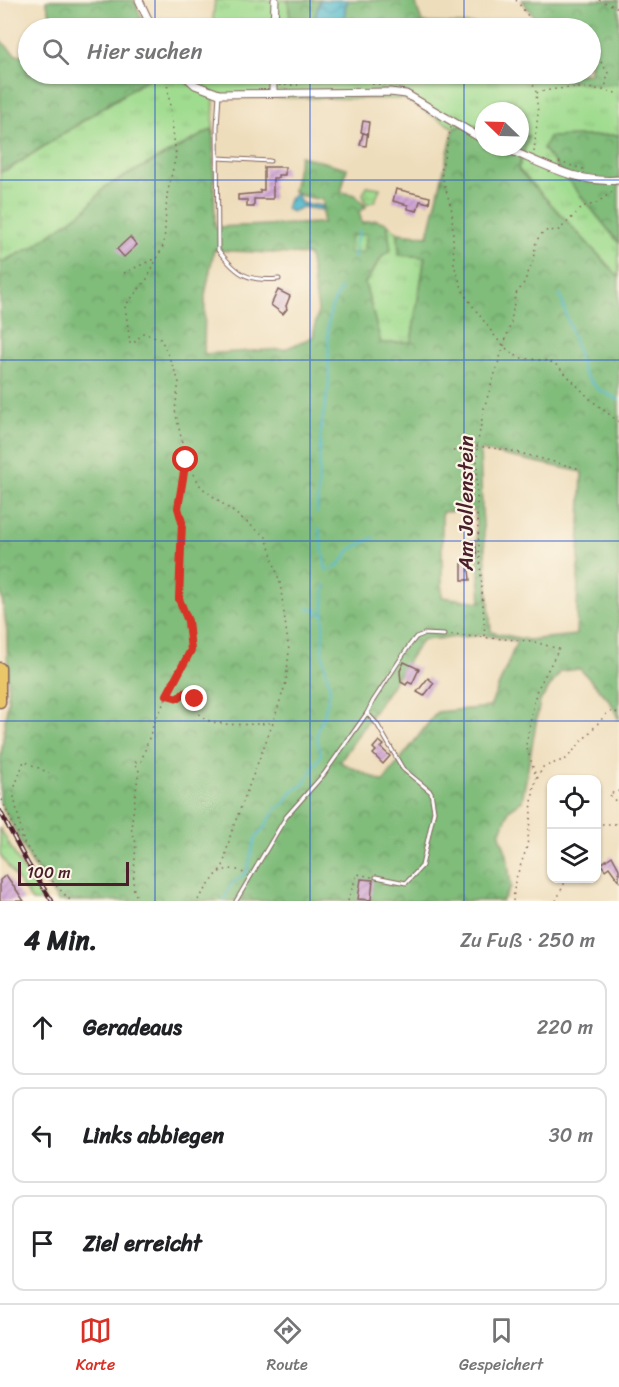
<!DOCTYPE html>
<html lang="de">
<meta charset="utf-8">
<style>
:root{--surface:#fff;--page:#f2f2f2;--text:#202124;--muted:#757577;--line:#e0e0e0;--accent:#d93025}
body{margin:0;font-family:Sriracha,sans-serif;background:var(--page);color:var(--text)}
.controls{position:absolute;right:18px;bottom:18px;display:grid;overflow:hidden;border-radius:12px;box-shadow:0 2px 4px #0004}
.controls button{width:54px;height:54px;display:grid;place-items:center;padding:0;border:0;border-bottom:2px solid var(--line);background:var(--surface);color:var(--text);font:30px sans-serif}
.compass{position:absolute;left:475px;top:102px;width:54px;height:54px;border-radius:50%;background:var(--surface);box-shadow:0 2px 4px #0004;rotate:293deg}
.scale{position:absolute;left:18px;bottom:15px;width:111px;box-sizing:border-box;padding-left:6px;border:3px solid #4a1f2b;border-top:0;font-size:16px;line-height:21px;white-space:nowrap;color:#4a1f2b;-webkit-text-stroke:4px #fcf5e5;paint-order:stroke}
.stop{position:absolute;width:18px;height:18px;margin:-14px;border:4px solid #d93025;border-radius:50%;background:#fff}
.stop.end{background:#d93025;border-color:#fff;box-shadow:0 2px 6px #0008}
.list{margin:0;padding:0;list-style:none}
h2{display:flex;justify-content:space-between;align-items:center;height:78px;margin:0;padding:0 24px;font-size:26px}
h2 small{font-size:20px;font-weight:400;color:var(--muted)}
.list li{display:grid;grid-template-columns:39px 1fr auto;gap:18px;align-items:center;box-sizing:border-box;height:96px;margin:0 12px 12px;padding:0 12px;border:2px solid var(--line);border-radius:12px}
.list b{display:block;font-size:22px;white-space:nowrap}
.list em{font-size:20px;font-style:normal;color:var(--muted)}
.icon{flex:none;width:33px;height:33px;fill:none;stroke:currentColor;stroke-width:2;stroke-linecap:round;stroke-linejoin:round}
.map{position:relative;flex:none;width:619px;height:901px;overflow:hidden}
.search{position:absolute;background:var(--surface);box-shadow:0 2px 4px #0004;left:18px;right:18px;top:18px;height:66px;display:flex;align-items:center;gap:15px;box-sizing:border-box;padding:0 21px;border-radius:33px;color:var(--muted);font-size:22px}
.sheet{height:402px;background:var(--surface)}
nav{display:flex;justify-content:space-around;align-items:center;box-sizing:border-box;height:84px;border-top:2px solid var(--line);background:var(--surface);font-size:16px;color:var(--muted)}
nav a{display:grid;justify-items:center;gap:3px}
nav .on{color:var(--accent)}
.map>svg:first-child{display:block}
.grass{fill:url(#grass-tufts);stroke:#757e5e;stroke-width:1.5}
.forest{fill:url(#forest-crowns);stroke:#656e52;stroke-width:1.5;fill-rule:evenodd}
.wetland{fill:url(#wetland-marsh);stroke:#757e5e;stroke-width:1.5}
.water{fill:url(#water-waves);stroke:#4e6c7c;stroke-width:1.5}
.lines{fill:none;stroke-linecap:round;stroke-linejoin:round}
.stream{stroke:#51bace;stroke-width:2}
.building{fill:url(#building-hatch)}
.service-casing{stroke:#83625d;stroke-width:5}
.minor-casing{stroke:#83625d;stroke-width:9}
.primary-casing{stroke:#83625d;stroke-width:13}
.path{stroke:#83625d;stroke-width:1.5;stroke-dasharray:1.5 4.5;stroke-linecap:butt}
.service{stroke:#fff;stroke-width:3}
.minor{stroke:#fff;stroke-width:7}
.primary{stroke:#eac669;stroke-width:10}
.rail-casing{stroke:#4a1f2b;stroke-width:4.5}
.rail{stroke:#fcf5e5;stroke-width:2;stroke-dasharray:7;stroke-linecap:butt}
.route{stroke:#d93025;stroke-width:8}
.grid{fill:none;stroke:#1d4ed8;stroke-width:1.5;stroke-opacity:0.55}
.labels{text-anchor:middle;stroke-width:4.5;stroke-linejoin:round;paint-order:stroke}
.street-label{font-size:21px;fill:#4a1f2b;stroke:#fcf5e5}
</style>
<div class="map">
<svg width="619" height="901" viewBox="0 0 619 901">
<defs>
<pattern id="grass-tufts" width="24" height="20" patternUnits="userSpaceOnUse" patternTransform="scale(1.5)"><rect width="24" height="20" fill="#a0dc90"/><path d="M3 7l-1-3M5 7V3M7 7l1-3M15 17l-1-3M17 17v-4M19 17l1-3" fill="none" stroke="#8bbc7c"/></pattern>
<pattern id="forest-crowns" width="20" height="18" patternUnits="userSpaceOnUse" patternTransform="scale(1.5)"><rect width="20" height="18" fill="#80bc7a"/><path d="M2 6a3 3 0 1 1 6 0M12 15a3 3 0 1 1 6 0" fill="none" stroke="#6b9864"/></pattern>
<pattern id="wetland-marsh" width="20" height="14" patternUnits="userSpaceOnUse" patternTransform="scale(1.5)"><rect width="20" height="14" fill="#a0dc90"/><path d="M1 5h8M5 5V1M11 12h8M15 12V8" fill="none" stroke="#8bbc7c"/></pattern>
<pattern id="water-waves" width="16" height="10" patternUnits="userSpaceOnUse" patternTransform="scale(1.5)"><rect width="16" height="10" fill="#51bace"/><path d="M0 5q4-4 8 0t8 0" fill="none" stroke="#4597a7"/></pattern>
<pattern id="building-hatch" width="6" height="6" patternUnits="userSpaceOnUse" patternTransform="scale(1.5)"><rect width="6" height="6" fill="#d2a8d6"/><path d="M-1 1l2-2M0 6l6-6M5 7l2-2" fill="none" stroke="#ac88ae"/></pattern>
</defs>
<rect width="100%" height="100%" fill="#fcf5e5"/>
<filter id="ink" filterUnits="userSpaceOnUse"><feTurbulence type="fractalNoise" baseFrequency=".0167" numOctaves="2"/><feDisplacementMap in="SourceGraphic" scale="12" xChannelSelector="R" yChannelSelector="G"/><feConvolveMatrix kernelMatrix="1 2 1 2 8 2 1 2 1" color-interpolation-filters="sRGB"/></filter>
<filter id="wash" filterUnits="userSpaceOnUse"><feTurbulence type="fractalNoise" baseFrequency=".008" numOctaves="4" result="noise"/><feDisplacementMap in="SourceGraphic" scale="24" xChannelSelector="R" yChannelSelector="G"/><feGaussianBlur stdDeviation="1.35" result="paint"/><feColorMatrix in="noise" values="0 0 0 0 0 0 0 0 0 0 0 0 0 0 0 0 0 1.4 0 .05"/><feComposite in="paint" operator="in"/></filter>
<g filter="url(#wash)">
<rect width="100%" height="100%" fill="#edb"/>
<g class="grass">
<polygon points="215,0 288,0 291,26 298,28 212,28"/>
<polygon points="422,23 542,26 542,28 405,28"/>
<polygon points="155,74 174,74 189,84 191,74 540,74 540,78 599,85 619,84 619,135 549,137 543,149 619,243 619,277 518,169 529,136 520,134 520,111 484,111 484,127 467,124 454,128 405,99 214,97 213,129 105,187 86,209 33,247 0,263 0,172 9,169"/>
<polygon points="387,223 398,233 399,255 425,257 411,342 381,344 365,283 383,255 390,250"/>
<polygon points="0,828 22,868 45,901 32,901 0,855"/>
</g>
<g class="forest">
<polygon points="46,0 134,0 146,28 54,28"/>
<polygon points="288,0 320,0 315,18 319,28 298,28 291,26"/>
<polygon points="348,0 415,0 422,23 405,28 336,28 345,22 345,8"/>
<polygon points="522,0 619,0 619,84 599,85 540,78 540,74 590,74 590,28 542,28"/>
<polygon points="0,40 16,55 28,54 28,74 155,74 9,169 0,172"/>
<path d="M467 124 484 127V147H520V134L529 136 518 169 619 277V720L610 701 580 669 561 671 540 701 522 801 509 810 500 835 507 855 511 887 502 901H58L31 862 0 802V763L8 699 7 632 0 585V263L33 247 86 209 105 187 213 129 215 227 323 223V200L303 196 293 191 300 156 347 168 341 192 355 195 366 207 359 212 362 223 376 220 387 223 391 250 383 255 365 283 381 343 411 342 425 257 399 255 398 233 428 236 454 128ZM214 250 309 255 318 310 313 337 285 349 204 354 205 295ZM480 450 582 472 576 635 528 640 491 632 482 510ZM475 510 481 602 442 597V512ZM484 635 517 641 490 707 437 712 383 782 340 762 422 640Z"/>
<polygon points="619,135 619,243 543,149 549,137"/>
</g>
<g class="wetland">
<polygon points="367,186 380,188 375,201 366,204 363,194"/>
<polygon points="367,234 364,252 349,253 351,236"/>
</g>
<g class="water">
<polygon points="320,0 348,0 345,8 345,22 336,28 319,28 315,18"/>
<polygon points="296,194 298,195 301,203 322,206 322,210 302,207 292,212 286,209 289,199"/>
</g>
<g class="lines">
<g class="stream">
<polyline points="354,258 356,241 360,231"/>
<polyline points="560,294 584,374 599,390 619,400"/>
<polyline points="317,513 321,427 329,384 328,325 331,309 341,288"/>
<path d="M319 528 326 570C340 570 343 557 352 549 359 544 367 542 374 537"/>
<polyline points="307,608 317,610 322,615"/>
<polyline points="224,901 230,886 247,872 255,839 265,827 274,811 286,802 292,791 303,785 320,757 321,753 317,739 318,728 324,716 330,689 322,651 325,585"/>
</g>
</g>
<g id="blocks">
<g class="building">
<polygon points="363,121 369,122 366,146 360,145 363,133 367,134 361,132"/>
<polygon points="264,167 285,167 285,175 278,175 278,178 273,178 273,199 254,199 254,207 247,207 247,200 238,200 238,195 260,193 260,190 264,190"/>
<polygon points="396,189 430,197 429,203 420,201 417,211 408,209 408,205 393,201"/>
<polygon points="130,237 137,245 124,257 117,249"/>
<polygon points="278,290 290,296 286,306 287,309 283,314 271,305"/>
<polygon points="475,541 477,556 468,556 466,542"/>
<polygon points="468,560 470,580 462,580 462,561"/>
<polygon points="404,662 419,669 412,684 408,682 406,685 401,682 400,671"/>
<polygon points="428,678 434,683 424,696 417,692"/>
<polygon points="379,741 384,745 381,748 390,756 383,764 373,754 376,751 373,748"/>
<polygon points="612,856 619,869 619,881 609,867 605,870 601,864"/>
<polygon points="6,875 24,901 0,901 0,880"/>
<polygon points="361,879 373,880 371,900 358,899"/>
</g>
</g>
</g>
<g filter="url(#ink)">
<use href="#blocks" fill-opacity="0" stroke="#83625d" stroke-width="1.5"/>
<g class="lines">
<g class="service-casing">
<g id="service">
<path d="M219 94 217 127 218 250C237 274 247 282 279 279"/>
<polyline points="218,158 270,161"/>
<polyline points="367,713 377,724 403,769 431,792 434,811 422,866 406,883 376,877"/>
<polyline points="236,901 286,817 324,774 367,713 373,701 409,646 416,637 424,634 444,635"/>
</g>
</g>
<g class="minor-casing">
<g id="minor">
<polyline points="139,0 152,28"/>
<polyline points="274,28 275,0"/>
<polyline points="183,74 195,85 219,94 390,92 406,94 484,140"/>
<polyline points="273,74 273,93"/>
<path d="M502 147C541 162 575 184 619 180"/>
</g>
</g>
<g class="primary-casing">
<polyline id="primary" points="0,668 0,702"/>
</g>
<g class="path">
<polyline points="516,0 532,21 531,28"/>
<polyline points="599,0 619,8"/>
<polyline points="532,21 556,25 566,28"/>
<polyline points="590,48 594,51 608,73 605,89"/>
<polyline points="166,74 176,155 167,195 164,244 147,279 125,306 130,343 133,344 143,333 161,339 179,381 175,410 186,460 201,487 266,537 280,583 289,651 286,682 273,723 231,833 223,866 197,901"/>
<polyline points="529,74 536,92"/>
<polyline points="372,84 387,84 403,86"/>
<polyline points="279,85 298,85"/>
<polyline points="451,127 441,172 452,211 454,265 464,294 497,339 510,352 520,358 549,361 558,366 591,400 619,422"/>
<path d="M534 152 538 113 536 93C562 86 594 86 619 94"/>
<polyline points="559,162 586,170"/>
<polyline points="124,273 156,258"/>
<polyline points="453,451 477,446 508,450 581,469"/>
<polyline points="451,635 531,641 559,649 536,692 526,745 537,780"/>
<polyline points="485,636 477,516 477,446 484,408 511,323 515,295 523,285 533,261 536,241 544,231 559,230 584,206 595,204 612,192 613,189"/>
<path d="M168 695 178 698 184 693 190 692C197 699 193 707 199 714 210 729 255 724 273 723"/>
<polyline points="619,791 609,794 619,805"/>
<path d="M0 794C14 834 41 871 71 901"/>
<polyline points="596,824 619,824"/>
<polyline points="23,839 13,792 24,761 49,773"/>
<path d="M219 872C229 868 237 868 245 874"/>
<polyline points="138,901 133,887 136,843 131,828 139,769 134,762 141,762 155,720 191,650 188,621 179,599 182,522 178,508 186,461"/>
<polyline points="348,901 357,874 372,877"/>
<polyline points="513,901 515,881 527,847 534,785 543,767 566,759 608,712 616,712 619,717"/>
<polyline points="556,901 567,878"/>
</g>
<use href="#service" class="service"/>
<use href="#minor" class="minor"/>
<use href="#primary" class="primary"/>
<g class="rail-casing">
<polyline id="rail" points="0,811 28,864 52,901"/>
</g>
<use href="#rail" class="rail"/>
</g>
</g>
<g class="lines" filter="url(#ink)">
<polyline class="route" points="186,460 178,508 182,522 179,599 188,621 191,650 167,695 178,698 184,693 190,692 195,699"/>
</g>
<path class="grid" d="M155 0V28M310 0V28M464 0V28M155 74V901M310 74V901M464 74V901M0 180H619M0 360H619M0 541H619M0 721H619"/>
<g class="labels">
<g class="street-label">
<text transform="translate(466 503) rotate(-90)" y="7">Am Jollenstein</text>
</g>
</g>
</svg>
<div class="controls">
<button><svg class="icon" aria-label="locate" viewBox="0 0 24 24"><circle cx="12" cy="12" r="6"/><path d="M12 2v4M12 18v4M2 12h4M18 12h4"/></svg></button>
<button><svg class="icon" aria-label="layers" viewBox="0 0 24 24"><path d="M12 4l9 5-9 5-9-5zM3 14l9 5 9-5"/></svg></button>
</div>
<svg class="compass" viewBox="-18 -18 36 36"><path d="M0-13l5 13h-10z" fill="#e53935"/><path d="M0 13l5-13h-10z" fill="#757577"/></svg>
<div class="scale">100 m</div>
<div class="stop" style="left:186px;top:460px"></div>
<div class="stop end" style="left:195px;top:699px"></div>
<div class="search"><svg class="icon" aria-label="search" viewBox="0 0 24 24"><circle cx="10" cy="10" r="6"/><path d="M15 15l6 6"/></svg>Hier suchen</div>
</div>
<section class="sheet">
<h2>4 Min.<small>Zu Fuß · 250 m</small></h2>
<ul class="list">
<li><svg class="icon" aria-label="ahead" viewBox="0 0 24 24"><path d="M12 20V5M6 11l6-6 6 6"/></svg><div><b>Geradeaus</b></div><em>220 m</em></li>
<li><svg class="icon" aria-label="left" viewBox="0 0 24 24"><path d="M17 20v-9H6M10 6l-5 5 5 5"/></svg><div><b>Links abbiegen</b></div><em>30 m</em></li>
<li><svg class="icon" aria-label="arrive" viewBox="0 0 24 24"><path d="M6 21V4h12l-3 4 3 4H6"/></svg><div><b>Ziel erreicht</b></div></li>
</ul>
</section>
<nav>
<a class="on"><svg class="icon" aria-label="map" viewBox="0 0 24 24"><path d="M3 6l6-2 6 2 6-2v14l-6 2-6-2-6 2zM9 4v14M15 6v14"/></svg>Karte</a>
<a><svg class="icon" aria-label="directions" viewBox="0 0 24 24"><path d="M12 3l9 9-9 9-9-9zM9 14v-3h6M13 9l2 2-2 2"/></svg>Route</a>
<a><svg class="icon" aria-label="saved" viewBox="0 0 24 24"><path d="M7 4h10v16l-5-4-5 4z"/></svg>Gespeichert</a>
</nav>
